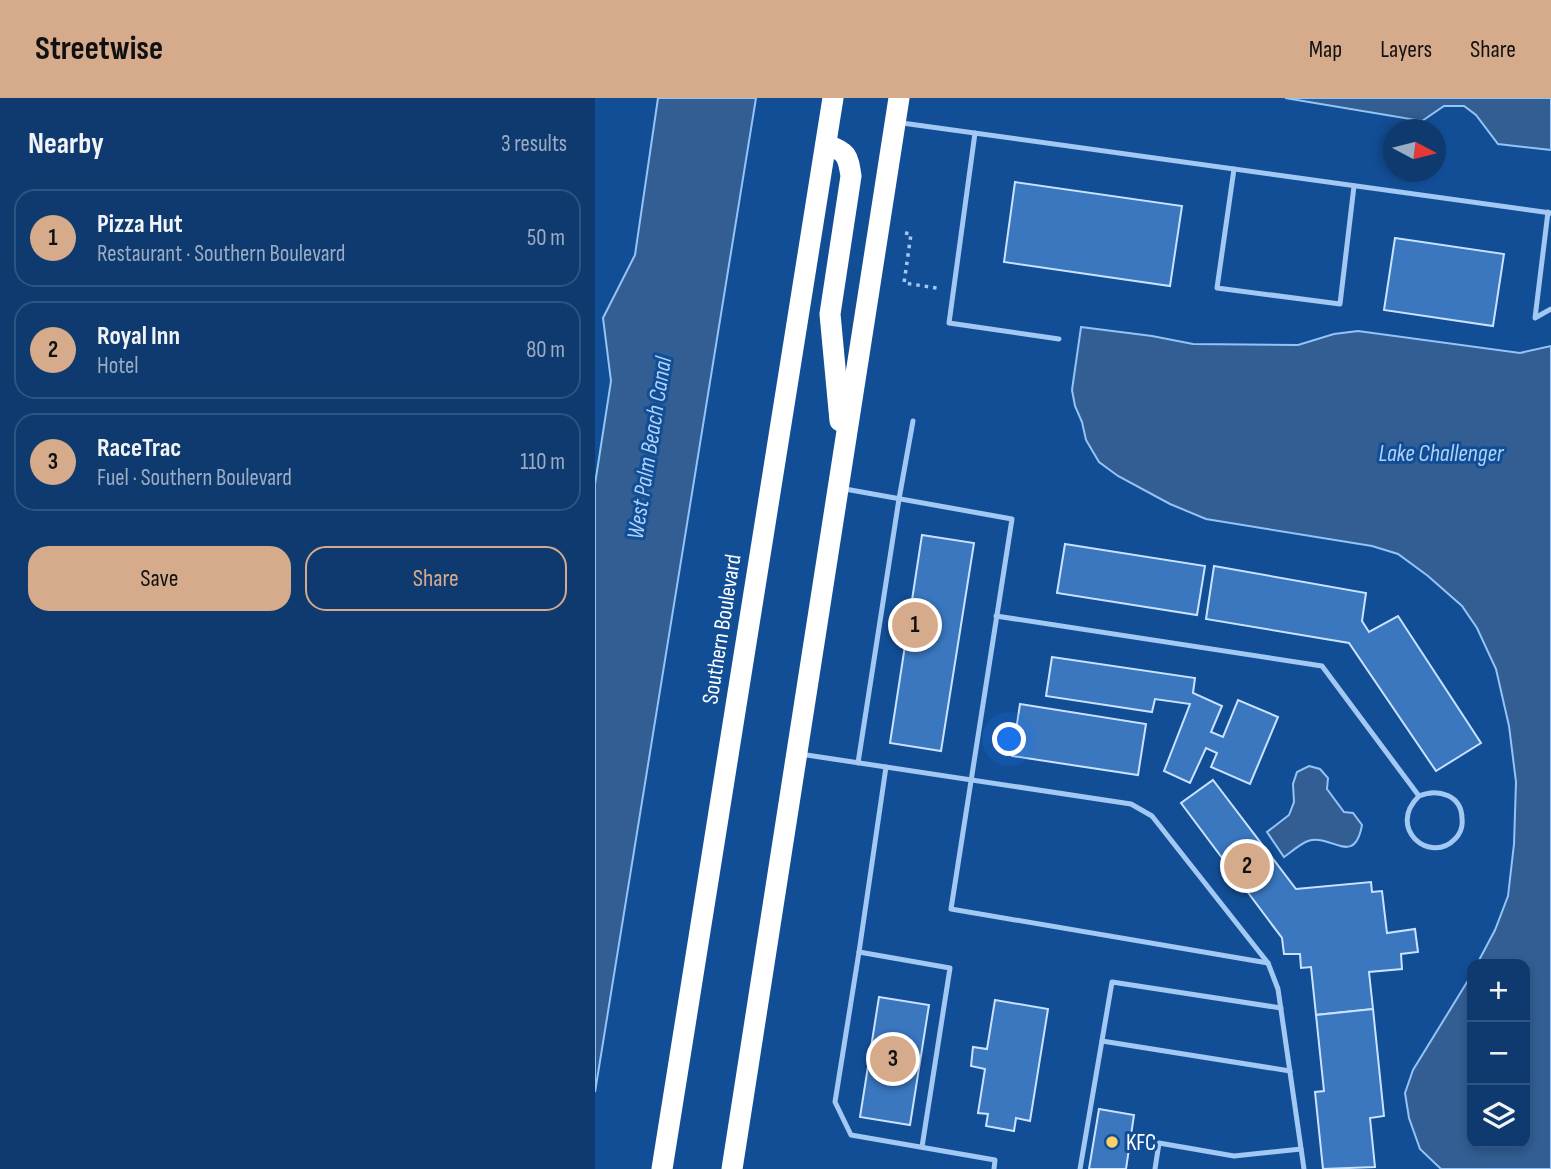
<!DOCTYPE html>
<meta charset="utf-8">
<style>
:root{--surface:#0e3a70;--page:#1c4578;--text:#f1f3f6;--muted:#9badc3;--line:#2e5483;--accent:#d6ab8b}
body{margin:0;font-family:"Sofia Sans Condensed",sans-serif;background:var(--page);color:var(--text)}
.controls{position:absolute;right:21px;bottom:21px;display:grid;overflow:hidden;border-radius:14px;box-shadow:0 4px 10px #0003}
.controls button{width:63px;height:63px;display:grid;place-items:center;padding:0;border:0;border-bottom:2px solid var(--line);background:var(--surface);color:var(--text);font:35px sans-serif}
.compass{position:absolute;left:788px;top:21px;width:63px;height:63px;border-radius:50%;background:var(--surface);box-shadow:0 4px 10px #0003;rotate:97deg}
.you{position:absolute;left:415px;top:642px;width:24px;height:24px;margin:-18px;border:5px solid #fff;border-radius:50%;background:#1a73e8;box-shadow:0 0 0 10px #1a73e833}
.badge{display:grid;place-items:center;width:46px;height:46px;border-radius:50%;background:var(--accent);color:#111;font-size:23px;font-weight:700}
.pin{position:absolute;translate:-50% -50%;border:4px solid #fff;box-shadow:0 2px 7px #0006}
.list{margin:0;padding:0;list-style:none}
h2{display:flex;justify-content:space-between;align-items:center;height:91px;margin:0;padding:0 28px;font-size:30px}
h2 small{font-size:23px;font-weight:400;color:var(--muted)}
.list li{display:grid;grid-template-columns:46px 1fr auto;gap:21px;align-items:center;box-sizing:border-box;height:98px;margin:0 14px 14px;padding:0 14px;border:2px solid var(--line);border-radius:21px}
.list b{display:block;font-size:26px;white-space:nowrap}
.list p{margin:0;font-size:23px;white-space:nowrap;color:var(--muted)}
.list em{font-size:23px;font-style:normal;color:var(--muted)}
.actions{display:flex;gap:14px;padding:21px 28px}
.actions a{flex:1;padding:16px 0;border:2px solid var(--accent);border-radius:21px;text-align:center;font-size:24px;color:var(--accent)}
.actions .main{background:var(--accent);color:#111}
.icon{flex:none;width:38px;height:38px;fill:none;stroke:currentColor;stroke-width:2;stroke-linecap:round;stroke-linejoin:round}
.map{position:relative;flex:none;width:956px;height:1071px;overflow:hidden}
header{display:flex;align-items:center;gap:42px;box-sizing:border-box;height:98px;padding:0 35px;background:var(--accent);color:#111}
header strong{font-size:33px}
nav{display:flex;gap:38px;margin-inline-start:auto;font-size:24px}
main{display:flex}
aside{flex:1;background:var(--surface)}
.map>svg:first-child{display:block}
.water{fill:#325e93;stroke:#94c3f6;stroke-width:2}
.building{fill:#3a77bf;stroke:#cae2fd;stroke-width:2}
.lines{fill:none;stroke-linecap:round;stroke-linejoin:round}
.path{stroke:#a2c8f3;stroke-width:3.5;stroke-dasharray:3.5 5;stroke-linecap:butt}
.lane{stroke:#a2c8f3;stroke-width:5}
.highway{stroke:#fff;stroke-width:21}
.poi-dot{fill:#ffd064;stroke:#124e96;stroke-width:2.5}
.labels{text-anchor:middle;stroke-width:6;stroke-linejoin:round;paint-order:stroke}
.street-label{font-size:23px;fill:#fff;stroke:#124e96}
.poi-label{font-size:23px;fill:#fff;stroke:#124e96;text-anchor:start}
.water-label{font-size:24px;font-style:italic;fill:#aed2fa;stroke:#124e96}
</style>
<header>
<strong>Streetwise</strong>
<nav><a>Map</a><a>Layers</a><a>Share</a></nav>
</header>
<main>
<aside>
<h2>Nearby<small>3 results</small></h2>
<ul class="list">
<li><span class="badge">1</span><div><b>Pizza Hut</b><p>Restaurant · Southern Boulevard</p></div><em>50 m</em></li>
<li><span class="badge">2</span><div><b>Royal Inn</b><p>Hotel</p></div><em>80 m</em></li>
<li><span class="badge">3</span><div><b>RaceTrac</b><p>Fuel · Southern Boulevard</p></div><em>110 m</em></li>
</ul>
<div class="actions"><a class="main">Save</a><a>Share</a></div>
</aside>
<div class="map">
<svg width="956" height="1071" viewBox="0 0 956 1071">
<rect width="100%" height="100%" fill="#124e96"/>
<g class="water">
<polygon points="63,0 161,0 0,994 0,386 16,283 8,220 40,157"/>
<polygon points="690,0 956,0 956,52 903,46 881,17 869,8 849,8 827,23"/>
<polygon points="486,229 557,238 598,246 703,247 739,236 763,233 925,255 956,248 956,1071 846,1071 825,1051 814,1020 810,995 818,972 877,876 877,1045 930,1045 930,866 882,866 900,832 913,798 919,746 921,684 914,628 901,571 882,530 867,508 833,478 803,456 777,448 611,421 575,406 523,378 504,364 491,342 487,324 480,308 477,292"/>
<path d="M714 668 725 671 733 680 732 691 749 714 758 715 767 727C759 770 736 735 713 743 705 746 696 754 689 759L672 734 694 717 699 704 698 686 702 674Z"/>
</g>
<g class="building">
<polygon points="420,84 587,108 575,188 409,164"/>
<polygon points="800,140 909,156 898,228 789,212"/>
<polygon points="327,437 379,445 346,653 295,645"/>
<polygon points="470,446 610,468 602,517 462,495"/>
<polygon points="619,468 771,495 767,523 774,534 803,518 886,645 841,673 754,545 611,521"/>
<polygon points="457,559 600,580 598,595 627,608 616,634 628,639 643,602 683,619 655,686 616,669 622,655 611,650 595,685 569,673 595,606 560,601 557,614 451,598"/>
<polygon points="425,606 551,626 543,677 417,658"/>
<polygon points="618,682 701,791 776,784 777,794 787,793 792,835 820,831 823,854 806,856 807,871 774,874 778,911 721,917 716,869 706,870 705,856 689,856 687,840 586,705"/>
<polygon points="284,899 334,907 315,1027 265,1019"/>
<polygon points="400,902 453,911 435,1023 421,1020 419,1033 391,1028 393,1016 383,1015 390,971 376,968 378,949 392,951"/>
<polygon points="778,911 789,1018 775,1020 780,1069 728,1071 720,994 729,993 721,917"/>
<polygon points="504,1011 539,1017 531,1071 494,1071"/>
</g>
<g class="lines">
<polyline class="path" points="310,135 316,136 309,185 342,190"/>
<g class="lane">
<polyline points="307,25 956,115"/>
<polyline points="380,35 354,225 464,241"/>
<polyline points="639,71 622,190 745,206 759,88"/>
<polyline points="953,114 940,220 956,211"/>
<polyline points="250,391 417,421 356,811 673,865"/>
<path d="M401 518 727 568 824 698C843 690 867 697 867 721 868 729 865 736 860 741 835 767 791 730 824 698"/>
<polyline points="205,656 536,706 557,718 673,865 683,891 709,1071"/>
<polyline points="263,665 304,401 318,323"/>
<polyline points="291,669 264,854 240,1004 256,1037 400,1062 399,1071"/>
<polyline points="264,854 355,870 327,1049"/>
<polyline points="507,943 695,973"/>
<polyline points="485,1071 517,884 686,910"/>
<polyline points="560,1071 564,1045 639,1058 706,1051"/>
</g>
<g class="highway">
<path d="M231 47C252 53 253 58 256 78L235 216 245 323"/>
<polyline points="67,1071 238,0"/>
<polyline points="137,1071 304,0"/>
</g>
</g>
<circle class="poi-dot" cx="517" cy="1044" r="7"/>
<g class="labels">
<g class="street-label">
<text transform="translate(126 531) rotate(-81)" y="8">Southern Boulevard</text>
</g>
<g class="poi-label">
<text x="531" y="1052">KFC</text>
</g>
<g class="water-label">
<text transform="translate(54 350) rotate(-81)" y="8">West Palm Beach Canal</text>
<text x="846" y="363">Lake Challenger</text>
</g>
</g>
</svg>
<div class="controls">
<button>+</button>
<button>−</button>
<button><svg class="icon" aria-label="layers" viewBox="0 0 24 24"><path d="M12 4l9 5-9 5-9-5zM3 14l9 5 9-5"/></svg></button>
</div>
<svg class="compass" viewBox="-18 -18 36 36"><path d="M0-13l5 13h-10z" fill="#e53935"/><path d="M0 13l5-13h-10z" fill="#9badc3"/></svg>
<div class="you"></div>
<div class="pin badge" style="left:320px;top:527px">1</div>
<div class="pin badge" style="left:652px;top:768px">2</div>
<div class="pin badge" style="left:298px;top:961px">3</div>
</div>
</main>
